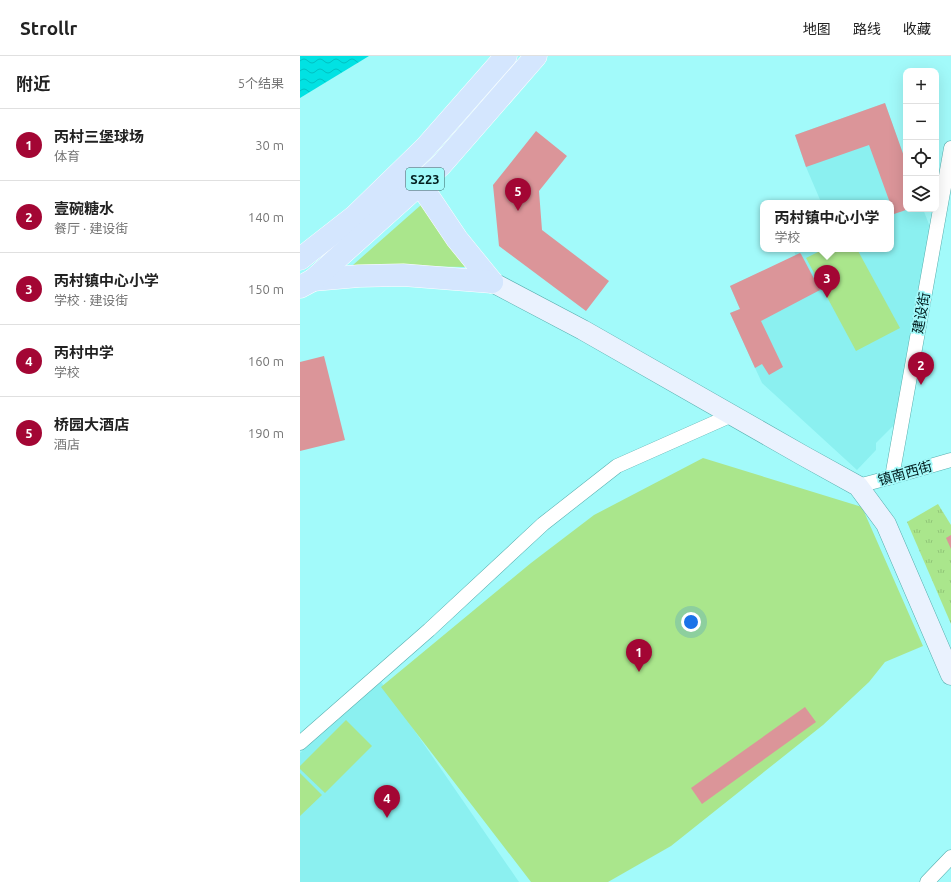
<!DOCTYPE html>
<html lang="zh">
<meta charset="utf-8">
<style>
:root{--surface:#fff;--page:#f2f2f2;--text:#222;--muted:#767676;--line:#e0e0e0;--accent:#a30634}
body{margin:0;font-family:Ubuntu,"Noto Sans SC",sans-serif;background:var(--page);color:var(--text)}
.controls{position:absolute;right:12px;top:12px;display:grid;overflow:hidden;border-radius:8px;box-shadow:0 4px 16px #0002}
.controls button{width:36px;height:36px;display:grid;place-items:center;padding:0;border:0;border-bottom:1px solid var(--line);background:var(--surface);color:var(--text);font:20px sans-serif}
.you{position:absolute;left:391px;top:566px;width:14px;height:14px;margin:-10px;border:3px solid #fff;border-radius:50%;background:#1a73e8;box-shadow:0 0 0 6px #1a73e833}
.badge{display:grid;place-items:center;width:26px;height:26px;border-radius:50%;background:var(--accent);color:#fff;font-size:13px;font-weight:700}
.pin{position:absolute;translate:-50% -33px;filter:drop-shadow(0 1px 2px #0008)}
.pin::after{content:'';position:absolute;top:21px;width:14px;height:12px;background:inherit;clip-path:polygon(0 0,100% 0,50% 100%)}
.popup{position:absolute;left:460px;top:144px;width:134px;height:52px;box-sizing:border-box;display:grid;place-content:center;border-radius:8px;background:var(--surface);filter:drop-shadow(0 1px 3px #0005);font-size:13px;white-space:nowrap;color:var(--muted)}
.popup b{font-size:15px;color:var(--text)}
.popup::after{content:'';position:absolute;left:50%;top:100%;margin-left:-8px;border:8px solid transparent;border-top-color:var(--surface)}
.list{margin:0;padding:0;list-style:none}
h2{display:flex;justify-content:space-between;align-items:center;height:52px;margin:0;padding:0 16px;font-size:17px}
h2 small{font-size:13px;font-weight:400;color:var(--muted)}
.list li{display:grid;grid-template-columns:26px 1fr auto;gap:12px;align-items:center;box-sizing:border-box;height:72px;padding:0 16px;border-top:1px solid var(--line)}
.list b{display:block;font-size:15px;white-space:nowrap}
.list p{margin:0;font-size:13px;white-space:nowrap;color:var(--muted)}
.list em{font-size:13px;font-style:normal;color:var(--muted)}
.icon{flex:none;width:22px;height:22px;fill:none;stroke:currentColor;stroke-width:2;stroke-linecap:round;stroke-linejoin:round}
.map{position:relative;flex:none;width:651px;height:826px;overflow:hidden}
header{display:flex;align-items:center;gap:24px;box-sizing:border-box;height:56px;padding:0 20px;background:var(--surface);border-bottom:1px solid var(--line)}
header strong{font-size:19px}
nav{display:flex;gap:22px;margin-inline-start:auto;font-size:14px}
main{display:flex}
aside{flex:1;background:var(--surface)}
.map>svg:first-child{display:block}
.built{fill:#8bf0f0}
.grass{fill:#aae68c}
.park{fill:url(#park-tufts)}
.water{fill:url(#water-waves)}
.building{fill:#db9599}
.lines{fill:none;stroke-linecap:round;stroke-linejoin:round}
.street-casing{stroke:#56aeae;stroke-width:15}
.secondary-casing{stroke:#56aeae;stroke-width:21}
.primary-casing{stroke:#fff;stroke-width:23}
.street{stroke:#fff;stroke-width:14}
.secondary{stroke:#eaf2fe;stroke-width:20}
.primary{stroke:#d4e6fe;stroke-width:22}
.labels{text-anchor:middle;stroke-width:3.5;stroke-linejoin:round;paint-order:stroke}
.shield{fill:#a2fafa;stroke:#325f60;stroke-width:1}
.shield-label{font-size:13px;font-weight:bold;fill:#021d1e}
.street-label{font-size:14px;fill:#021d1e;stroke:#a2fafa}
</style>
<header>
<strong>Strollr</strong>
<nav><a>地图</a><a>路线</a><a>收藏</a></nav>
</header>
<main>
<aside>
<h2>附近<small>5个结果</small></h2>
<ul class="list">
<li><span class="badge">1</span><div><b>丙村三堡球场</b><p>体育</p></div><em>30 m</em></li>
<li><span class="badge">2</span><div><b>壹碗糖水</b><p>餐厅 · 建设街</p></div><em>140 m</em></li>
<li><span class="badge">3</span><div><b>丙村镇中心小学</b><p>学校 · 建设街</p></div><em>150 m</em></li>
<li><span class="badge">4</span><div><b>丙村中学</b><p>学校</p></div><em>160 m</em></li>
<li><span class="badge">5</span><div><b>桥园大酒店</b><p>酒店</p></div><em>190 m</em></li>
</ul>
</aside>
<div class="map">
<svg width="651" height="826" viewBox="0 0 651 826">
<defs>
<pattern id="park-tufts" width="24" height="20" patternUnits="userSpaceOnUse"><rect width="24" height="20" fill="#aae68c"/><path d="M3 7l-1-3M5 7V3M7 7l1-3M15 17l-1-3M17 17v-4M19 17l1-3" fill="none" stroke="#91c578"/></pattern>
<pattern id="water-waves" width="16" height="10" patternUnits="userSpaceOnUse"><rect width="16" height="10" fill="#01e2e3"/><path d="M0 5q4-4 8 0t8 0" fill="none" stroke="#01c1c2"/></pattern>
</defs>
<rect width="100%" height="100%" fill="#a2fafa"/>
<g class="built">
<polygon points="585,47 606,106 606,153 623,153 632,176 596,367 576,387 576,394 557,414 462,327 430,257 440,253 430,230 496,200 493,193 591,193 591,147 520,147 521,146 506,111 495,79"/>
<polygon points="81,626 219,826 0,826 0,697"/>
</g>
<g class="grass">
<polygon points="121,149 165,211 53,209"/>
<polygon points="524,193 557,193 600,272 556,295 506,202"/>
<polygon points="403,402 562,451 623,590 585,606 569,626 523,669 371,790 308,826 231,826 81,631 231,507 294,459"/>
<polygon points="46,664 72,690 25,737 0,713 0,710"/>
<polygon points="0,717 22,739 0,760"/>
</g>
<polygon class="park" points="638,448 651,469 651,568 607,466"/>
<polygon class="water" points="0,0 69,0 0,42"/>
<g class="building">
<polygon points="585,47 606,106 606,154 594,158 591,150 591,147 590,147 569,89 506,111 495,79"/>
<polygon points="236,75 267,100 239,135 242,174 309,225 286,255 199,190 193,129"/>
<polygon points="500,197 501,198 520,234 461,265 483,311 469,319 462,308 455,312 430,257 440,253 430,230"/>
<polygon points="24,300 45,384 0,395 0,306"/>
<polygon points="651,479 651,493 646,482"/>
<polygon points="505,651 516,666 402,748 391,732"/>
</g>
<g class="lines">
<g class="street-casing">
<g id="street">
<polyline points="592,421 651,92"/>
<polyline points="558,430 592,421 651,404"/>
<polyline points="0,687 129,574 243,468 317,410 432,359"/>
<polyline points="627,826 651,801"/>
</g>
</g>
<g class="secondary-casing">
<polyline id="secondary" points="192,226 283,274 502,399 558,430 586,468 651,619"/>
</g>
<g class="primary-casing">
<g id="primary">
<polyline points="120,128 157,183 192,226"/>
<polyline points="0,203 55,160 125,92 206,0"/>
<polyline points="13,224 59,220 103,219 192,226"/>
<polyline points="0,231 13,224 141,109 236,0"/>
</g>
</g>
<use href="#street" class="street"/>
<use href="#secondary" class="secondary"/>
<use href="#primary" class="primary"/>
</g>
<g class="labels">
<rect class="shield" x="106" y="112" width="38" height="22" rx="3"/>
<g class="shield-label">
<text x="125" y="128">S223</text>
</g>
<g class="street-label">
<text transform="translate(621 257) rotate(-80)" y="5">建设街</text>
<text transform="translate(605 417) rotate(-16)" y="5">镇南西街</text>
</g>
</g>
</svg>
<div class="controls">
<button>+</button>
<button>−</button>
<button><svg class="icon" aria-label="locate" viewBox="0 0 24 24"><circle cx="12" cy="12" r="6"/><path d="M12 2v4M12 18v4M2 12h4M18 12h4"/></svg></button>
<button><svg class="icon" aria-label="layers" viewBox="0 0 24 24"><path d="M12 4l9 5-9 5-9-5zM3 14l9 5 9-5"/></svg></button>
</div>
<div class="you"></div>
<div class="pin badge" style="left:339px;top:616px">1</div>
<div class="pin badge" style="left:621px;top:329px">2</div>
<div class="pin badge" style="left:527px;top:242px">3</div>
<div class="popup"><b>丙村镇中心小学</b>学校</div>
<div class="pin badge" style="left:87px;top:762px">4</div>
<div class="pin badge" style="left:218px;top:155px">5</div>
</div>
</main>
